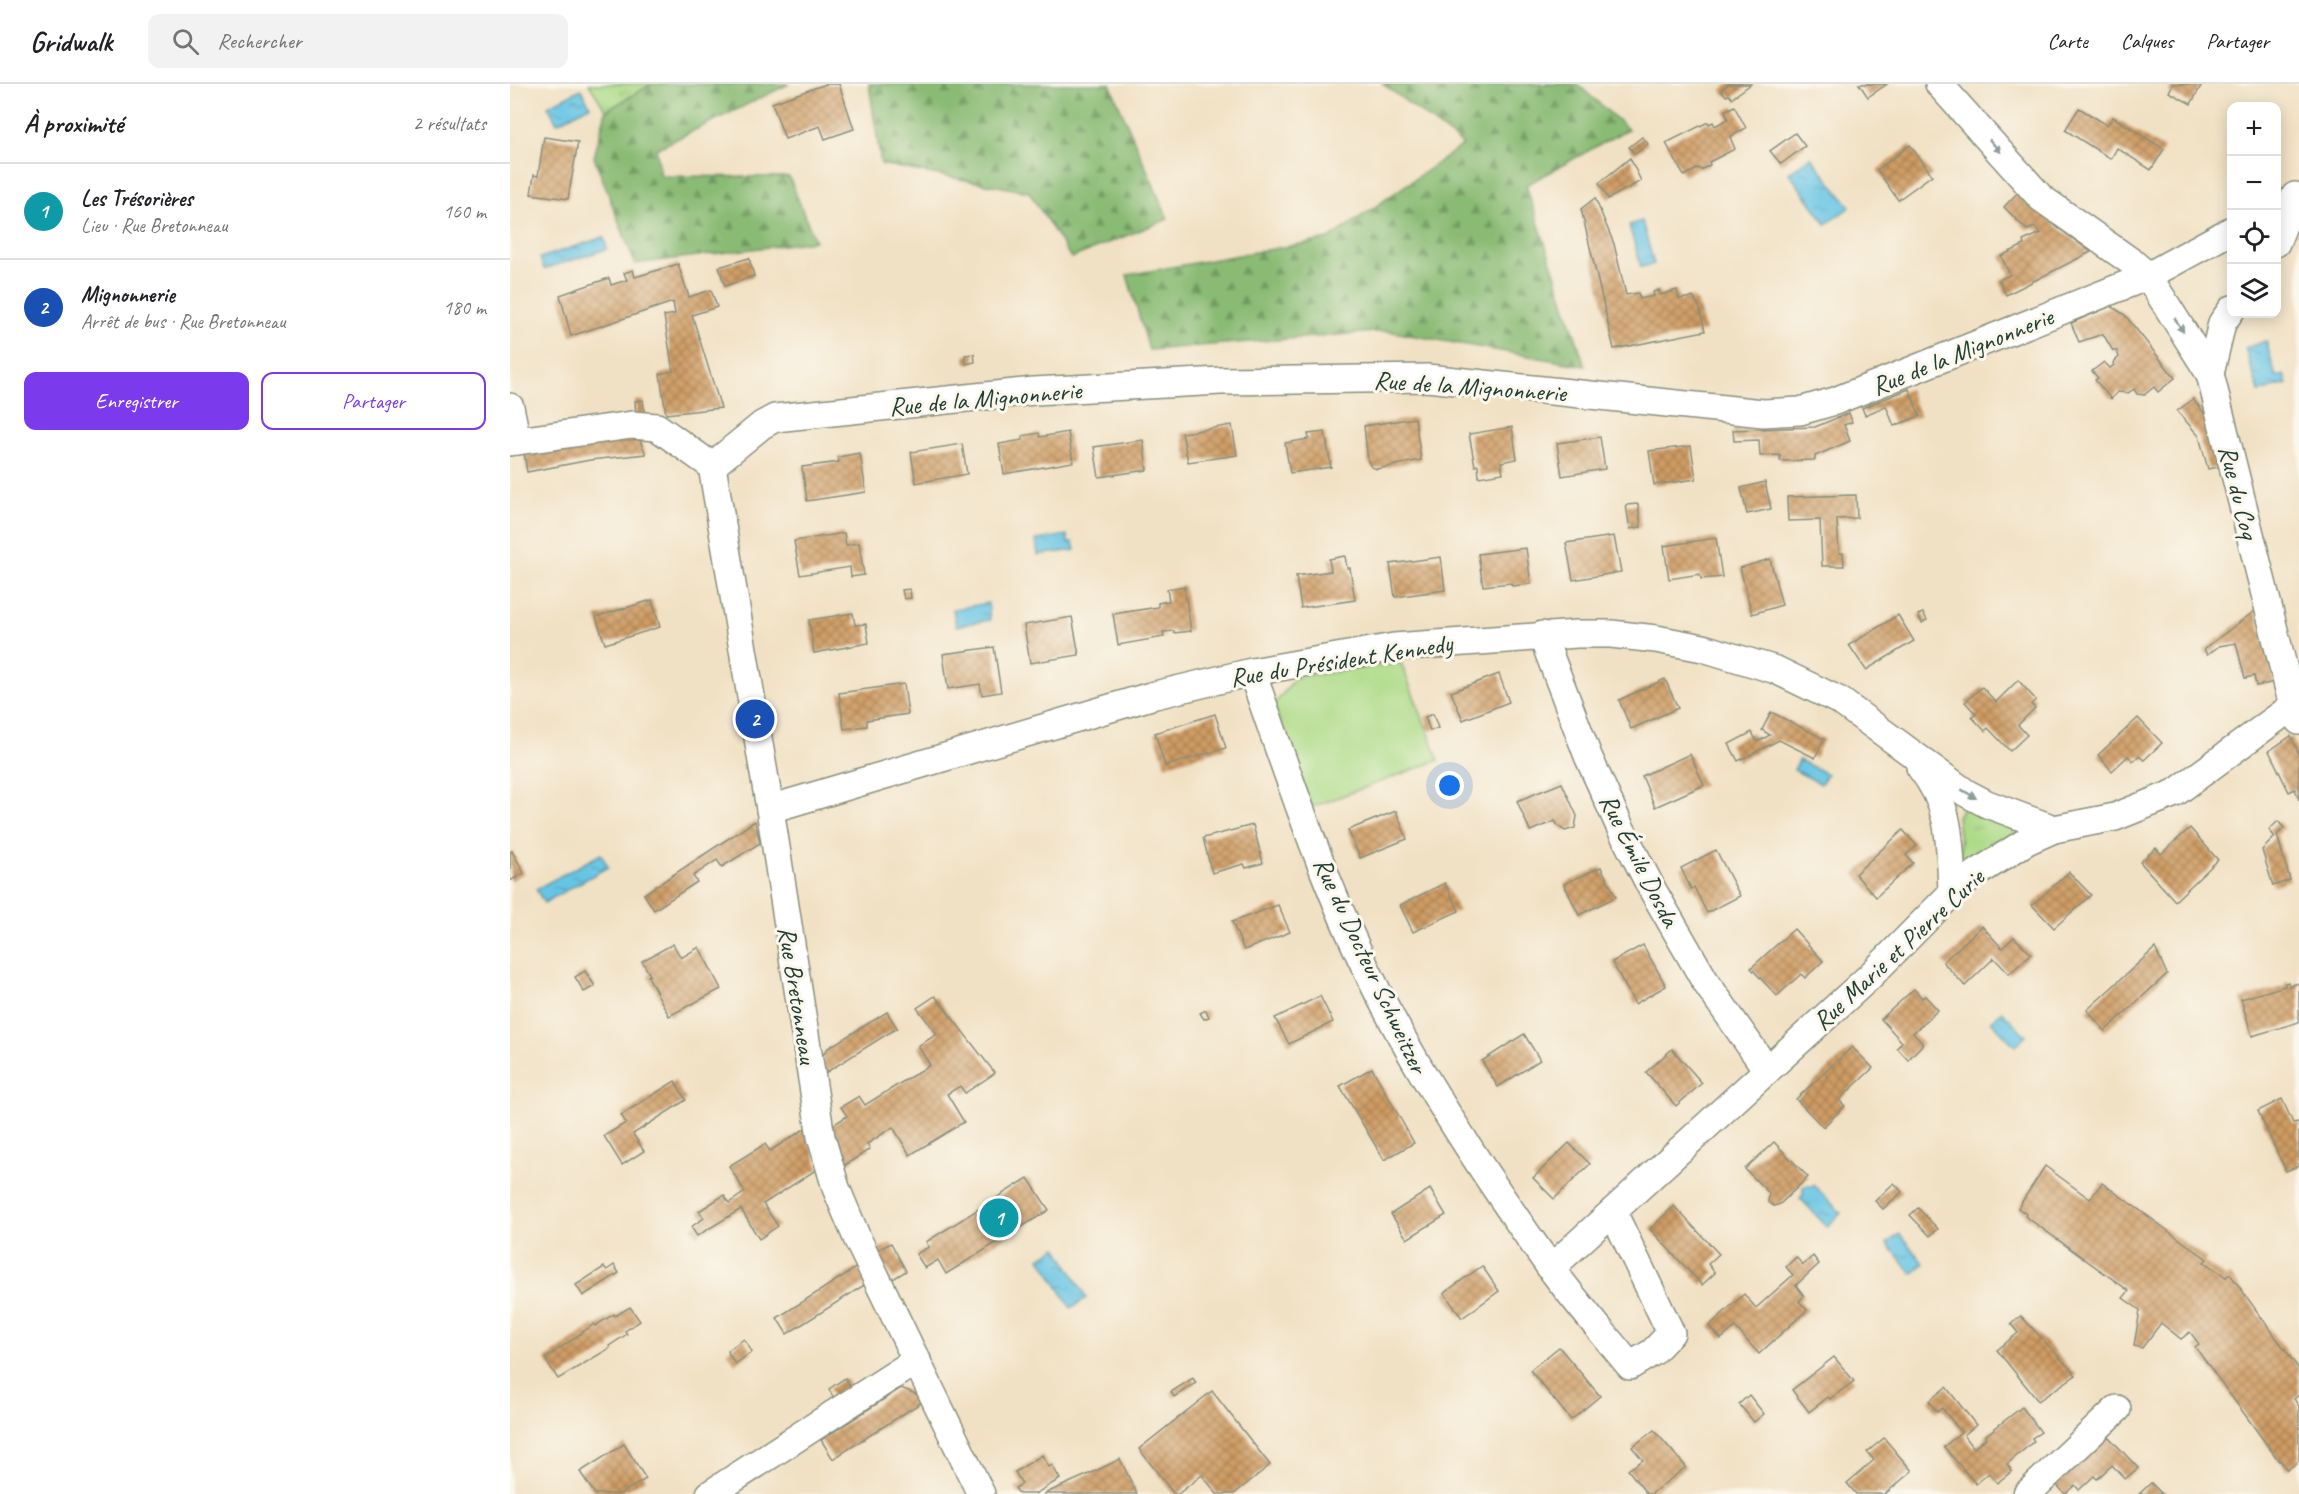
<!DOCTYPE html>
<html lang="fr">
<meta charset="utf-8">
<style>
:root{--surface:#fff;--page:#f2f2f2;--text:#202124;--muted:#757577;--line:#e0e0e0;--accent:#7c3aed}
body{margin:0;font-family:Caveat,sans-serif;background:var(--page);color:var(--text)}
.controls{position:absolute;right:18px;top:18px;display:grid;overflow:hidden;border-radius:12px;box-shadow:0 3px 15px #0003}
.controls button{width:54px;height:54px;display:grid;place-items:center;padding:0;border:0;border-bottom:2px solid var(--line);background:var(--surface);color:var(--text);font:30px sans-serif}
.you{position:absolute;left:940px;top:702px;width:21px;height:21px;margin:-15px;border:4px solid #fff;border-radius:50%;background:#1a73e8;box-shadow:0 0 0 9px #1a73e833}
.badge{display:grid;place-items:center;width:39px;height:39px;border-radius:50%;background:var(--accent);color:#fff;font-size:20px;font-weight:700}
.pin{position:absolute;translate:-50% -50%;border:3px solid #fff;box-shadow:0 2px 6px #0006}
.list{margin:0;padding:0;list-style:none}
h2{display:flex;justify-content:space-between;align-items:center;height:78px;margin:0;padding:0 24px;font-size:26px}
h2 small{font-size:20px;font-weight:400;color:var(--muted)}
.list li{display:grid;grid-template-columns:39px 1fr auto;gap:18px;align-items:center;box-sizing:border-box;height:96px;padding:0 24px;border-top:2px solid var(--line)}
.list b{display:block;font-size:22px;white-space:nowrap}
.list p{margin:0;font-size:20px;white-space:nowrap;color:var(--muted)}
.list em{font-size:20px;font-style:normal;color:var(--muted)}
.actions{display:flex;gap:12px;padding:18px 24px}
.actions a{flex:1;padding:14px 0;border:2px solid var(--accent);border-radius:12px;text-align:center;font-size:21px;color:var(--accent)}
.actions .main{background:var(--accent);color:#fff}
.icon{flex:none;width:33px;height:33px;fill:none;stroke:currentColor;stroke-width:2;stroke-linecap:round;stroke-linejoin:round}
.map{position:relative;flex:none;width:1789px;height:1410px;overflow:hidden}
header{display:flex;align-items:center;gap:36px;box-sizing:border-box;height:84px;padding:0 30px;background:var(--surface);border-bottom:2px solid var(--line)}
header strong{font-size:28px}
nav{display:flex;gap:33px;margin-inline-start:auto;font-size:21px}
.search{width:420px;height:54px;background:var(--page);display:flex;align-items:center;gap:15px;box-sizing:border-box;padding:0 21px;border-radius:12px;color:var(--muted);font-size:22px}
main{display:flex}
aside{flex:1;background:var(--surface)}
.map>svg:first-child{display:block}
.grass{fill:url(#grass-tufts);stroke:#668c5e;stroke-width:1.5}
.forest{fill:url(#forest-firs);stroke:#547c54;stroke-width:1.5}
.park{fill:#addb88;stroke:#668c5e;stroke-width:1.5}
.water{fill:url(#water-ripples);stroke:#42808c;stroke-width:1.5}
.building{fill:url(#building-cross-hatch)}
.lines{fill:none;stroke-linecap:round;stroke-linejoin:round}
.minor-casing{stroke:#888f7c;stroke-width:30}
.minor{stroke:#fff;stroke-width:27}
.oneway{fill:#8f9e9a}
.labels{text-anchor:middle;stroke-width:6;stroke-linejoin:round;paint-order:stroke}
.street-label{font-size:26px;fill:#1f3d34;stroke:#fbf7ec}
</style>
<header>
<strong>Gridwalk</strong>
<div class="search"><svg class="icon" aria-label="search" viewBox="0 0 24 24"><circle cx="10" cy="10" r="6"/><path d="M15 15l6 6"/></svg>Rechercher</div>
<nav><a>Carte</a><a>Calques</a><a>Partager</a></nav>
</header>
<main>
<aside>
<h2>À proximité<small>2 résultats</small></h2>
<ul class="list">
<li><span class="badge" style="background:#0f9aa8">1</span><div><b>Les Trésorières</b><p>Lieu · Rue Bretonneau</p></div><em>160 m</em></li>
<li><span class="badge" style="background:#1a4fb4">2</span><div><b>Mignonnerie</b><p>Arrêt de bus · Rue Bretonneau</p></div><em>180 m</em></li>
</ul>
<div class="actions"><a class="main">Enregistrer</a><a>Partager</a></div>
</aside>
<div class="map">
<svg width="1789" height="1410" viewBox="0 0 1789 1410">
<defs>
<pattern id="grass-tufts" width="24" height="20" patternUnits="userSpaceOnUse" patternTransform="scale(1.5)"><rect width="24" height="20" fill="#addb88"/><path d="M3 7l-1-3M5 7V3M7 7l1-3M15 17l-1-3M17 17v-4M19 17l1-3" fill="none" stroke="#94bd76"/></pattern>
<pattern id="forest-firs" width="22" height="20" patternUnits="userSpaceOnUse" patternTransform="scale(1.5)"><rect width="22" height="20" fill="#8abb74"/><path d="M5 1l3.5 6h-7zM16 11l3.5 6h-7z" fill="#709960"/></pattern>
<pattern id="water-ripples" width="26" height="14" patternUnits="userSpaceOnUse" patternTransform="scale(1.5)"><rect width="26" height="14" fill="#66c4e4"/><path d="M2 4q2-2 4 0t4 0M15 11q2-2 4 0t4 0" fill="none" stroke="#53a0ba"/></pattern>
<pattern id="building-cross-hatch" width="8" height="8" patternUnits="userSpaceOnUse" patternTransform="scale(1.5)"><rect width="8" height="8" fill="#cf9c63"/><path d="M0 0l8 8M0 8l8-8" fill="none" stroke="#a78052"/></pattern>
</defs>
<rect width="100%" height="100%" fill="#fbf7ec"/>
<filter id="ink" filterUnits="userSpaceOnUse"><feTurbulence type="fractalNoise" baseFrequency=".0167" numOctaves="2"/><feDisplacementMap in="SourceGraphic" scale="12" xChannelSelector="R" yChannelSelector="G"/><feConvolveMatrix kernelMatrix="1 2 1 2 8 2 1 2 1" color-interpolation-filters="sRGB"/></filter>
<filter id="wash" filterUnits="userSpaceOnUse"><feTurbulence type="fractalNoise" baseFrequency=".008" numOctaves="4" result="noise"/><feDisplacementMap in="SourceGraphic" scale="24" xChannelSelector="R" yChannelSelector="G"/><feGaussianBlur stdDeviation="1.35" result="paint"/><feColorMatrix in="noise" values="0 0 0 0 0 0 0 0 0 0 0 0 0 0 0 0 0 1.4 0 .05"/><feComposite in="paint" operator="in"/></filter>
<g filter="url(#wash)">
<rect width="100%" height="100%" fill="#f1e1c4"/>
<g class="grass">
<polygon points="79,0 142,0 96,27"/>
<polygon points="1457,723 1503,741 1505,748 1503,755 1458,780 1452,776 1447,732 1451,726"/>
</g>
<g class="forest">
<polygon points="142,0 279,0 146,65 151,92 279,93 305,157 125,180 84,73 96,27"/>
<polygon points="359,0 600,0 658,135 561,174 519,108 371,80"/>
<polygon points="873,0 1067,0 1118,45 1016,101 1075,282 877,247 639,266 617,191 819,155 953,61"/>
</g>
<polygon class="park" points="891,579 929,676 802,723 764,621 786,593"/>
<g class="water">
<polygon points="71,5 80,22 47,39 38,22"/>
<polygon points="1301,73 1340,123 1316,140 1279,89"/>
<polygon points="1132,137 1144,180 1131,183 1119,141"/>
<polygon points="94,153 97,165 34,185 30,174"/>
<polygon points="1756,257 1766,293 1774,291 1777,300 1749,308 1735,264"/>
<polygon points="557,451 558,459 563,458 565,466 528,471 526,456"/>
<polygon points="478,519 480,536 446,542 443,525"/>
<polygon points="1289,676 1317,690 1311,700 1284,686"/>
<polygon points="91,770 98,783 34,819 26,805"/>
<polygon points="1492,927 1516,952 1505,962 1481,937"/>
<polygon points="1297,1101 1302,1103 1304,1101 1331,1129 1317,1143 1290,1114 1293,1111 1293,1103"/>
<polygon points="1390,1150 1414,1180 1402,1190 1377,1159"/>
<polygon points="547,1163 577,1214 561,1224 530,1174"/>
</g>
<g id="blocks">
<g class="building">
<polygon points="316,0 329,0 344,45 315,55 310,42 275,55 262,19"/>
<polygon points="1219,0 1241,0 1222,14 1219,11 1216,12 1211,6"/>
<polygon points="1349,0 1377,0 1358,13"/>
<polygon points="1663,0 1692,0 1681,20 1659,8"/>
<polygon points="1224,22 1236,44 1220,53 1225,65 1199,78 1200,81 1191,86 1189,84 1174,92 1156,59 1198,38 1199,40 1203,38 1205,42 1218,35 1215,27"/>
<polygon points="1569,24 1597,41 1603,33 1654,65 1641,86 1607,64 1601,75 1555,46"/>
<polygon points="1285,49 1295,62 1271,80 1260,67"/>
<polygon points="34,53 68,58 58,115 21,110 24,91 28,92"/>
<polygon points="1132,53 1138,60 1125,70 1119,63"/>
<polygon points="1400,61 1422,91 1388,116 1367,86"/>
<polygon points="1120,74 1131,97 1098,115 1089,99"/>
<polygon points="1509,107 1547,143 1581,168 1496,211 1489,196 1500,191 1491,172 1514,161 1513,157 1531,149 1524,143 1517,146 1494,123"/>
<polygon points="1085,114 1104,160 1116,211 1128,209 1130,215 1144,212 1143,208 1149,206 1150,211 1167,206 1169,215 1183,213 1189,222 1195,247 1104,265 1071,125"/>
<polygon points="239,174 244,192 215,202 209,183"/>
<polygon points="168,180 179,213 201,206 207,223 182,231 211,324 156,330 150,290 163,287 154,232 165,230 163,218 61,252 50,211 99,194 101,201 117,196 114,189 123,186 125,193"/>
<polygon points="1601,222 1615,231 1665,294 1648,308 1644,303 1634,311 1627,310 1624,305 1618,309 1608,308 1601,315 1585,296 1588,294 1582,287 1594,278 1600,284 1604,281 1603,279 1609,273 1607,267 1603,267 1593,250 1569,258 1561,239"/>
<polygon points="464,270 465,278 456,280 455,271"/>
<polygon points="1399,305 1410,332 1384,342 1376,322 1355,331 1352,324"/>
<polygon points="1683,315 1701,338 1715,382 1698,385 1689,352 1667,327"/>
<polygon points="133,316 135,332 126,333 125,317"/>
<polygon points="1339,329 1342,338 1334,341 1340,357 1305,372 1305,376 1270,377 1270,371 1250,372 1249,356 1224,357 1223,346 1305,343"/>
<polygon points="905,334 911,376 867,385 861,383 858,377 854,342"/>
<polygon points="722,341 727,371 678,378 672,349"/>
<polygon points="1002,343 1007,375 991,378 993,389 969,393 968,381 965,382 959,350"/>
<polygon points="558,348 563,378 494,390 489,360 513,356 512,352 529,349 530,353"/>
<polygon points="815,348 821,383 780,389 775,359 799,355 798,350"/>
<polygon points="128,352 136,370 80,376 17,388 14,368"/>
<polygon points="1090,353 1095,385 1052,392 1047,359"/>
<polygon points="633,356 637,386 589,393 584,363"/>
<polygon points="452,360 457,390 406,399 401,368"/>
<polygon points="1181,362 1186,395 1144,401 1139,367"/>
<polygon points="350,369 356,408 297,417 292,383 329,378 328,373"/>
<polygon points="1255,398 1261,425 1237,430 1231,404"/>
<polygon points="1346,411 1347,434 1327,435 1329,469 1333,469 1334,482 1312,482 1310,436 1278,437 1277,413"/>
<polygon points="1128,420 1131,443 1120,445 1116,421"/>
<polygon points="334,449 336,461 349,459 354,491 341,493 340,483 290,491 284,457"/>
<polygon points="1104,452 1111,488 1063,496 1056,459"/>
<polygon points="1206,454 1212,493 1191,495 1190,490 1159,495 1154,462"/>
<polygon points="1016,464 1021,500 1002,502 1001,499 973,502 968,470"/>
<polygon points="835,472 837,484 840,484 845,516 791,524 786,492 821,487 819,475"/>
<polygon points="931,473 935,506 885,513 880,480"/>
<polygon points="1260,475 1272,521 1242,530 1230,484"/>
<polygon points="674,502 681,547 664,549 664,547 653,548 654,553 608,561 603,530 648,523 648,519 659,517 657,505"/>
<polygon points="400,505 401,514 394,515 392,506"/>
<polygon points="142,516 150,543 95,560 86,533"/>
<polygon points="1746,526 1765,598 1746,602 1744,592 1735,594 1726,559 1709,562 1697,571 1694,565"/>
<polygon points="343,529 345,541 356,540 359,559 304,569 299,536"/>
<polygon points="1413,529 1417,536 1412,539 1408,531"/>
<polygon points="1388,531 1404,557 1356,586 1339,561"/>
<polygon points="562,533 569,571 520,579 514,541"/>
<polygon points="484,563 491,608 472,611 470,600 438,605 433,570"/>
<polygon points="989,590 999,618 953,636 941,608"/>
<polygon points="1155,595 1168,624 1121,645 1109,616"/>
<polygon points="1508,596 1526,616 1521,620 1525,624 1508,641 1517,651 1500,667 1478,644 1475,647 1462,633 1466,630 1455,618 1472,603 1486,618"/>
<polygon points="394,600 398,630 357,636 357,642 334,645 329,609"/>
<polygon points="1261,628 1314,655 1305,674 1269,656 1228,677 1219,660 1242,648 1247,658 1260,651 1252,646"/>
<polygon points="705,630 716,664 655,682 645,649"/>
<polygon points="923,630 928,644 920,647 915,633"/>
<polygon points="1628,634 1652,659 1634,676 1629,672 1623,677 1618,672 1602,687 1588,671"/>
<polygon points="1781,652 1789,670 1789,716 1785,705 1779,708 1759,667"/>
<polygon points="1180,670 1194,701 1145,723 1132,692"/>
<polygon points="1052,699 1067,732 1065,744 1055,747 1048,742 1045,737 1020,747 1007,717"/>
<polygon points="886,727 897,755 850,774 838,746"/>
<polygon points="245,737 250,759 212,783 207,776 183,792 187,798 144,826 134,810"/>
<polygon points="1768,737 1774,744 1767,751 1780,796 1763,802 1752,766 1765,753 1759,746"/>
<polygon points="743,741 753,779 736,784 734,780 702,789 693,754"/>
<polygon points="1680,744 1708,776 1665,817 1630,778 1646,764 1651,770"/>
<polygon points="1393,746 1407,762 1396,771 1403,779 1366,813 1345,790"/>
<polygon points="1206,766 1230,812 1197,829 1184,803 1181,805 1171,784"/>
<polygon points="2,767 14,789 0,797 0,768"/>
<polygon points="1091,783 1106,813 1069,831 1054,800"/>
<polygon points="1559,788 1581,811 1544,844 1522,821"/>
<polygon points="935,799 949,827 903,848 890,821"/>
<polygon points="768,821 780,848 734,866 722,838"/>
<polygon points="1472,842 1492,864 1504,853 1521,870 1499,890 1484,874 1455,902 1433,878"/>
<polygon points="1284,845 1313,877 1295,894 1291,890 1267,912 1241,884"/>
<polygon points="163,860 171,874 189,863 211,905 159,932 138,892 140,891 132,877"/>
<polygon points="1133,861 1156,902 1125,920 1102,878"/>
<polygon points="1645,864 1657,890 1595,947 1577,926"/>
<polygon points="75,887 85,902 74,908 65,893"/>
<polygon points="1778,898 1779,902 1789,899 1789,938 1742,952 1731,915 1775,902 1775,899"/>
<polygon points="1404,905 1412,914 1415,912 1428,926 1403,949 1413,960 1398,976 1387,964 1392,958 1371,935"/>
<polygon points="425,912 485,989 455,1009 450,1002 437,1010 454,1038 400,1071 383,1043 357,1060 360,1065 332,1083 320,1043 337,1032 331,1023 349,1012 355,1021 420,981 408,962 427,950 407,924"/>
<polygon points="810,912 823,938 779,960 765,934"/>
<polygon points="696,926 699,933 694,935 690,929"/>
<polygon points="377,928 387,944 312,991 312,972 318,964"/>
<polygon points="1014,950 1030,976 988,1003 972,977"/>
<polygon points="1342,963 1363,984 1329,1016 1335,1022 1313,1043 1286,1015"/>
<polygon points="1162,965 1192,999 1166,1022 1136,988"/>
<polygon points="862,984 904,1059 874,1076 830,1002"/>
<polygon points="165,997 176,1016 123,1050 134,1067 112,1081 94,1052 116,1039 111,1031"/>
<polygon points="1772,1015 1783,1039 1789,1038 1789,1082 1776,1087 1748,1027"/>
<polygon points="296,1044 309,1084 253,1120 268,1142 249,1155 231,1125 187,1152 181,1143 194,1134 189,1127 214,1111 219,1119 235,1108 219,1082 255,1060 260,1067"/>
<polygon points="1264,1058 1298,1093 1270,1120 1264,1122 1258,1118 1259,1109 1235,1085"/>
<polygon points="1059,1059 1080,1080 1044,1115 1023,1094"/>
<polygon points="1535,1082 1580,1115 1592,1099 1697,1175 1694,1178 1716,1193 1720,1190 1789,1285 1789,1311 1784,1315 1789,1322 1789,1377 1777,1386 1770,1376 1769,1377 1685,1263 1689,1260 1680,1248 1671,1255 1651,1239 1632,1264 1624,1262 1630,1226 1613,1214 1619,1207 1515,1132 1516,1130 1508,1124"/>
<polygon points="518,1094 539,1126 436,1190 428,1176 415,1184 406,1170 419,1163 416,1158"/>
<polygon points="1384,1099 1392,1108 1373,1125 1365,1117"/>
<polygon points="920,1105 936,1131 897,1155 881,1130"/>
<polygon points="1164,1122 1209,1170 1198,1180 1205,1189 1192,1201 1140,1145"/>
<polygon points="1408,1124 1428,1145 1420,1152 1400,1131"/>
<polygon points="381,1159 396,1187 383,1195 377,1184 374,1186 365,1167"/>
<polygon points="1303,1172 1309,1180 1286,1201 1294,1212 1289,1217 1297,1226 1249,1270 1225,1243 1211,1255 1199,1242 1234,1210 1246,1224 1283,1191 1276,1183 1286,1173 1293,1181"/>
<polygon points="104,1181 109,1189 73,1212 66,1201 94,1183 97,1186"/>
<polygon points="972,1182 989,1207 952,1234 934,1209"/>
<polygon points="347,1183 356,1200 277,1250 267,1234"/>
<polygon points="120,1223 130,1237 115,1247 117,1250 99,1262 100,1264 48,1295 35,1275 84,1240 85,1242 104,1230 105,1232"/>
<polygon points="1511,1232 1566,1291 1528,1317 1487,1266 1508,1249 1501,1240"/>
<polygon points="234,1255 242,1268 225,1280 217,1267"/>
<polygon points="1049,1263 1090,1312 1061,1336 1020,1286"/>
<polygon points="1324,1273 1344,1297 1320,1315 1318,1313 1299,1328 1282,1306"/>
<polygon points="335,1294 342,1305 325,1316 319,1305"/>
<polygon points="683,1294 686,1299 664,1313 661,1308"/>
<polygon points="1436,1303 1466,1341 1454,1351 1464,1364 1476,1354 1475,1352 1512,1323 1531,1348 1522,1354 1524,1357 1497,1380 1502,1387 1487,1399 1479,1389 1466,1400 1434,1363 1451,1348 1432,1324 1427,1328 1419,1317"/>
<polygon points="391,1304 408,1311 412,1318 323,1375 311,1356"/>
<polygon points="702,1307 760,1381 724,1410 707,1410 692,1391 668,1410 664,1410 629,1365"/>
<polygon points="1239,1311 1254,1330 1244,1338 1229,1320"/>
<polygon points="1144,1346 1176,1383 1141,1410 1137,1410 1118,1386 1133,1376 1122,1363"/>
<polygon points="1597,1351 1628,1384 1615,1395 1602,1381 1587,1395 1584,1392 1569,1406 1565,1401 1555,1410 1546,1400"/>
<polygon points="1374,1354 1402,1387 1375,1410 1346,1410 1337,1399 1364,1376 1357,1368"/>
<polygon points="114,1360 136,1395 110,1410 85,1410 70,1388"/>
<polygon points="532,1371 539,1383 542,1381 550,1395 525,1410 509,1410 505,1404 512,1400 505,1388"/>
<polygon points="610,1375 627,1410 534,1410 588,1386"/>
<polygon points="1641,1399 1652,1410 1629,1410"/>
</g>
</g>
</g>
<g filter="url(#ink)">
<use href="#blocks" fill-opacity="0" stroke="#888f7c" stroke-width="1.5"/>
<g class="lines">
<g class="minor-casing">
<g id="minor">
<polyline points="1429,0 1531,114 1623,179 1638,192 1700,290 1783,622 1789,637"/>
<polyline points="1766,159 1785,112"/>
<polyline points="1700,290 1712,239 1722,225"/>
<polyline points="0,323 7,357"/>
<polyline points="0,358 122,341 147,343 202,382"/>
<polyline points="202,382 252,341 265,334 524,307 711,297 917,294 1253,329 1290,327 1325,317 1638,192 1722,146"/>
<polyline points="202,382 260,725 311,1053 326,1104 347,1154 471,1410"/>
<polyline points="1032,551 1078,672 1110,743 1142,805 1195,897 1257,986"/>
<path d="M742 588C782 702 820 819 877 926 924 1015 981 1100 1040 1183 1065 1217 1093 1249 1120 1282L1143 1268 1161 1249 1103 1128"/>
<path d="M1410 683C1442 723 1440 760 1442 809"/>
<polyline points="260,725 641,612 742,588 884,563 1067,550 1101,550 1146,555 1193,564 1266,586 1330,617 1456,709 1477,720 1544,745"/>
<polyline points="1041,1184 1358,894 1442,809 1467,789 1517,757 1544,745 1605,733 1665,709 1783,622"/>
<polyline points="200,1410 407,1276"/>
<polyline points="1517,1410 1607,1325"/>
</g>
</g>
<use href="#minor" class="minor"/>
</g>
<defs><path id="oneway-solid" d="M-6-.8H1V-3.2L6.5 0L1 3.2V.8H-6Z" transform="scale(1.5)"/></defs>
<g class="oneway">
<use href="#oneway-solid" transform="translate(1485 62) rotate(48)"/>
<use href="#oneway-solid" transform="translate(1669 241) rotate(58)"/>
<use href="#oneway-solid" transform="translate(1459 710) rotate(31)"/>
</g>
</g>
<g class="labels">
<g class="street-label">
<text transform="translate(1452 267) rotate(-22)" y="9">Rue de la Mignonnerie</text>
<text transform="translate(960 302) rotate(4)" y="9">Rue de la Mignonnerie</text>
<text transform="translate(475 314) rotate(-5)" y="9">Rue de la Mignonnerie</text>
<text transform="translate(1729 408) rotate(76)" y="9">Rue du Coq</text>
<text transform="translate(831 576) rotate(-9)" y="9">Rue du Président Kennedy</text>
<text transform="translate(1130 776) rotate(63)" y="9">Rue Émile Dosda</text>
<text transform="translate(1388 865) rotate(-43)" y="9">Rue Marie et Pierre Curie</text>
<text transform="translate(861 881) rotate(65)" y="9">Rue du Docteur Schweitzer</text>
<text transform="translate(288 911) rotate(81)" y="9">Rue Bretonneau</text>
</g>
</g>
</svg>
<div class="controls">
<button>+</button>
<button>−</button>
<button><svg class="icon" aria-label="locate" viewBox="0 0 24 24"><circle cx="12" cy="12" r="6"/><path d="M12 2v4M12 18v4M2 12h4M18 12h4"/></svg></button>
<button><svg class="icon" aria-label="layers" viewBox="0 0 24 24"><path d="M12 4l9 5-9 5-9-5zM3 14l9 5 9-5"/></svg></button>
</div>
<div class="you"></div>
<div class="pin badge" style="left:489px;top:1134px;background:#0f9aa8">1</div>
<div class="pin badge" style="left:245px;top:635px;background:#1a4fb4">2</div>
</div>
</main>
